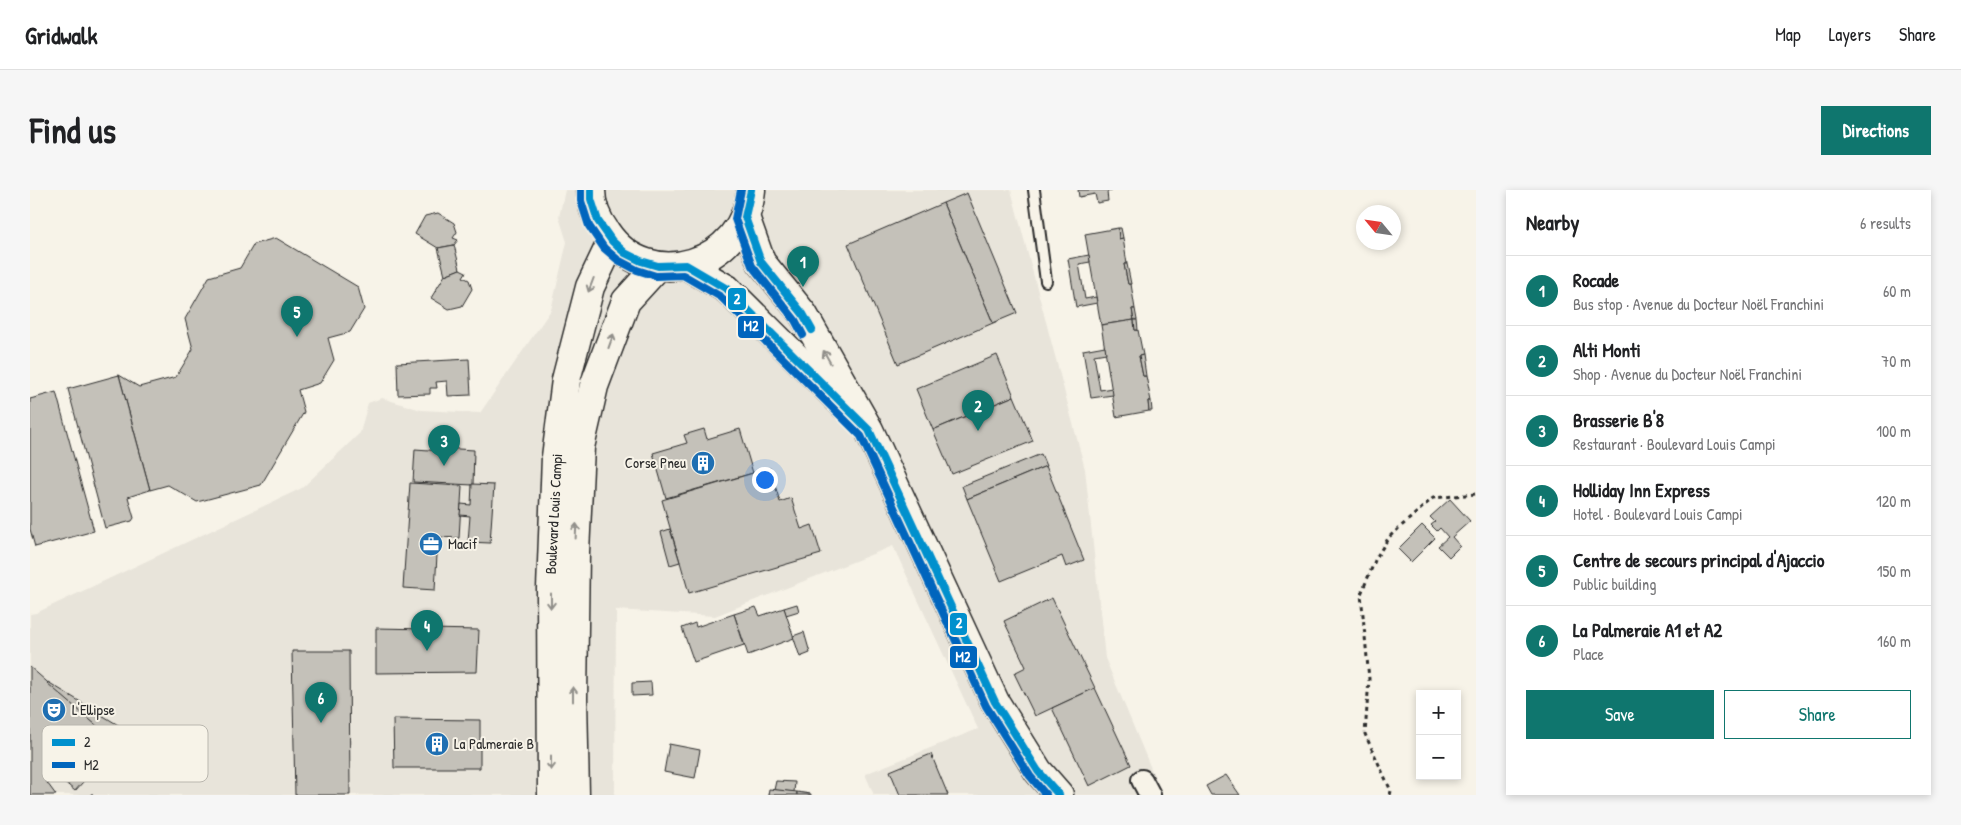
<!DOCTYPE html>
<meta charset="utf-8">
<style>
:root{--surface:#fff;--page:#f6f6f6;--text:#202124;--muted:#757577;--line:#e0e0e0;--accent:#0f766e}
body{margin:0;font-family:"Patrick Hand",sans-serif;background:var(--page);color:var(--text)}
.controls{position:absolute;right:15px;bottom:15px;display:grid;overflow:hidden;border-radius:0px;box-shadow:0 2px 8px #0003}
.controls button{width:45px;height:45px;display:grid;place-items:center;padding:0;border:0;border-bottom:1px solid var(--line);background:var(--surface);color:var(--text);font:25px sans-serif}
.compass{position:absolute;left:1326px;top:15px;width:45px;height:45px;border-radius:50%;background:var(--surface);box-shadow:0 2px 8px #0003;rotate:299deg}
.you{position:absolute;left:734px;top:289px;width:18px;height:18px;margin:-12px;border:4px solid #fff;border-radius:50%;background:#1a73e8;box-shadow:0 0 0 8px #1a73e833}
.badge{display:grid;place-items:center;width:32px;height:32px;border-radius:50%;background:var(--accent);color:#fff;font-size:16px;font-weight:700}
.pin{position:absolute;translate:-50% -41px;filter:drop-shadow(0 1px 2px #0008)}
.pin::after{content:'';position:absolute;top:26px;width:18px;height:15px;background:inherit;clip-path:polygon(0 0,100% 0,50% 100%)}
.list{margin:0;padding:0;list-style:none}
h2{display:flex;justify-content:space-between;align-items:center;height:65px;margin:0;padding:0 20px;font-size:21px}
h2 small{font-size:16px;font-weight:400;color:var(--muted)}
.list li{display:grid;grid-template-columns:32px 1fr auto;gap:15px;align-items:center;box-sizing:border-box;height:70px;padding:0 20px;border-top:1px solid var(--line)}
.list b{display:block;font-size:19px;white-space:nowrap}
.list p{margin:0;font-size:16px;white-space:nowrap;color:var(--muted)}
.list em{font-size:16px;font-style:normal;color:var(--muted)}
.actions{display:flex;gap:10px;padding:15px 20px}
.actions a{flex:1;padding:11px 0;border:1px solid var(--accent);border-radius:0px;text-align:center;font-size:18px;color:var(--accent)}
.actions .main{background:var(--accent);color:#fff}
.map{position:relative;flex:none;width:1446px;height:605px;overflow:hidden;border-radius:0px}
header{display:flex;align-items:center;gap:30px;box-sizing:border-box;height:70px;padding:0 25px;background:var(--surface);border-bottom:1px solid var(--line)}
header strong{font-size:24px}
nav{display:flex;gap:28px;margin-inline-start:auto;font-size:18px}
.intro{display:flex;align-items:center;justify-content:space-between;box-sizing:border-box;height:120px;padding:0 30px}
h1{margin:0;font-size:35px}
.button{padding:12px 22px;border-radius:0px;background:var(--accent);color:#fff;font-size:18px;font-weight:700}
main{display:flex;gap:30px;padding:0 30px}
aside{flex:1;background:var(--surface);border-radius:0px;box-shadow:0 2px 8px #0003}
.map>svg:first-child{display:block}
.built{fill:#e8e4da}
.building{fill:#c4c1b9;stroke:#2b2b2b}
.lines{fill:none;stroke-linecap:round;stroke-linejoin:round}
.service-casing{stroke:#2b2b2b;stroke-width:14}
.minor-casing{stroke:#2b2b2b;stroke-width:24}
.primary-casing{stroke:#2b2b2b;stroke-width:31}
.path{stroke:#2b2b2b;stroke-width:3;stroke-dasharray:4 4;stroke-linecap:butt}
.service{stroke:#f7f3e8;stroke-width:10}
.minor{stroke:#f7f3e8;stroke-width:20}
.primary{stroke:#f7f3e8;stroke-width:28}
.bus-1-casing{stroke:#f7f3e8;stroke-width:11}
.bus-2-casing{stroke:#f7f3e8;stroke-width:11}
.bus-1{stroke:#0090cd;stroke-width:8}
.bus-2{stroke:#0065bd;stroke-width:8}
.oneway{stroke:#918f8a}
.labels{text-anchor:middle;stroke-width:4;stroke-linejoin:round;paint-order:stroke}
.poi-label{font-size:15px;fill:#2b2b2b;stroke:#f7f3e8;text-anchor:start}
.street-label{font-size:15px;fill:#2b2b2b;stroke:#f7f3e8}
.key{fill:#f7f3e8;stroke:#bab7af;stroke-width:1}
.key-label{font-size:14px;fill:#2b2b2b}
.line-badge{stroke:#f7f3e8;stroke-width:2}
.badge-label{font-size:14px;text-anchor:middle;font-weight:bold;fill:#fff}
</style>
<header>
<strong>Gridwalk</strong>
<nav><a>Map</a><a>Layers</a><a>Share</a></nav>
</header>
<div class="intro"><h1>Find us</h1><a class="button">Directions</a></div>
<main>
<div class="map">
<svg width="1446" height="605" viewBox="0 0 1446 605">
<rect width="100%" height="100%" fill="#f7f3e8"/>
<filter id="ink" filterUnits="userSpaceOnUse"><feTurbulence type="fractalNoise" baseFrequency=".02" numOctaves="2"/><feDisplacementMap in="SourceGraphic" scale="10" xChannelSelector="R" yChannelSelector="G"/><feConvolveMatrix kernelMatrix="1 2 1 2 8 2 1 2 1" color-interpolation-filters="sRGB"/></filter>
<g filter="url(#ink)">
<polygon class="built" points="535,0 981,0 1055,279 1075,468 1132,605 844,605 835,584 948,539 863,356 685,426 586,420 585,605 0,605 0,424 6,423 272,298 330,243 338,213 352,208 391,220 450,223 521,120 537,52 529,27"/>
<g class="building">
<polygon points="1048,0 1081,0 1081,1 1077,2 1078,11 1067,13 1065,4 1049,7"/>
<polygon points="937,3 987,123 963,133 913,13"/>
<polygon points="913,13 963,133 868,174 818,54"/>
<polygon points="408,23 424,33 427,42 423,48 428,50 424,55 408,58 385,44 395,26"/>
<polygon points="1088,38 1091,38 1093,48 1089,49"/>
<polygon points="1088,38 1089,49 1093,48 1097,74 1094,74 1098,94 1101,94 1105,119 1102,119 1104,130 1071,135 1055,44"/>
<polygon points="246,48 328,97 334,119 320,142 298,148 304,170 290,193 268,200 274,222 231,295 167,312 138,295 120,300 89,185 109,197 146,187 163,159 155,129 179,87 210,78 224,54"/>
<polygon points="424,55 430,79 415,85 408,58"/>
<polygon points="1059,65 1060,72 1049,74 1055,109 1066,107 1067,113 1046,117 1038,69"/>
<polygon points="1094,74 1097,74 1101,94 1098,94"/>
<polygon points="430,79 436,82 433,87 439,90 442,99 432,116 419,119 401,108 415,85"/>
<polygon points="1102,119 1105,119 1107,130 1104,130"/>
<polygon points="1104,130 1105,140 1108,140 1113,165 1109,166 1113,186 1116,186 1121,211 1118,211 1119,221 1086,227 1071,135"/>
<polygon points="1104,130 1107,130 1108,140 1105,140"/>
<polygon points="1075,156 1076,163 1064,165 1070,200 1082,198 1083,205 1061,208 1053,160"/>
<polygon points="967,165 984,206 903,240 886,199"/>
<polygon points="1113,165 1116,186 1113,186 1109,166"/>
<polygon points="439,169 441,205 418,206 417,191 406,192 407,198 400,198 400,204 368,205 367,173"/>
<polygon points="89,185 120,300 98,307 104,328 102,331 75,338 38,199"/>
<polygon points="26,202 64,341 5,357 0,339 0,209"/>
<polygon points="984,206 1003,251 922,284 903,240"/>
<polygon points="1118,211 1121,211 1122,221 1119,221"/>
<polygon points="674,239 677,249 710,239 723,283 636,308 623,263 657,253 654,245"/>
<polygon points="413,258 444,260 443,295 383,292 385,259 413,261"/>
<polygon points="1011,264 1016,276 937,309 932,296"/>
<polygon points="1016,276 1054,370 1036,377 1032,366 971,391 937,309"/>
<polygon points="740,278 750,312 761,308 771,339 782,335 791,364 659,403 632,310"/>
<polygon points="380,293 432,296 429,348 408,347 405,400 373,398"/>
<polygon points="442,294 464,295 460,353 438,352 440,326 430,325 431,314 441,315"/>
<polygon points="1420,309 1440,331 1422,347 1430,356 1419,367 1408,356 1418,347 1410,338 1407,341 1401,335 1405,332 1400,327"/>
<polygon points="1392,335 1405,348 1381,372 1368,359"/>
<polygon points="640,339 650,372 640,375 631,342"/>
<polygon points="1022,408 1065,498 1005,526 984,483 996,477 974,431"/>
<polygon points="767,414 769,421 756,425 754,418"/>
<polygon points="726,417 730,426 754,418 764,448 718,465 704,424"/>
<polygon points="704,424 714,455 664,472 652,438 665,433 666,437"/>
<polygon points="346,438 449,440 447,482 346,483"/>
<polygon points="774,442 780,463 770,467 763,446"/>
<polygon points="262,461 319,461 320,605 265,605"/>
<polygon points="0,477 80,547 38,595 22,581 15,590 26,605 0,605"/>
<polygon points="18,492 98,541 45,601 38,595 80,547 17,493"/>
<polygon points="621,492 622,505 602,506 602,493"/>
<polygon points="1065,498 1101,575 1059,596 1022,518"/>
<polygon points="363,529 450,530 450,578 364,578"/>
<polygon points="639,554 670,560 665,588 634,582"/>
<polygon points="901,564 918,605 870,605 860,581"/>
<polygon points="1196,585 1210,605 1181,605 1176,596"/>
<polygon points="746,591 765,592 764,602 744,600"/>
<polygon points="739,599 767,602 767,605 738,605"/>
<polygon points="767,602 781,604 781,605 767,605"/>
</g>
<g class="lines">
<g class="service-casing">
<polyline id="service" points="1004,0 1016,91"/>
</g>
<g class="minor-casing">
<polyline id="minor" points="1112,590 1120,605"/>
</g>
<g class="primary-casing">
<g id="primary">
<path d="M561 0C561 16 567 30 576 42 619 106 715 74 721 0"/>
<polyline points="715,27 731,72 773,124 839,240 965,512 1008,581 1029,605"/>
<polyline points="656,75 697,99 815,216"/>
<polyline points="522,605 521,399 526,267 536,190 560,97 582,51"/>
<polyline points="545,605 543,508 545,362 550,257 564,196 596,111 628,76"/>
</g>
</g>
<g class="path">
<polyline points="61,604 62,605"/>
<polyline points="1360,605 1361,601 1335,544 1339,489 1331,404 1346,368 1359,347 1403,308 1446,304"/>
</g>
<use href="#service" class="service"/>
<use href="#minor" class="minor"/>
<use href="#primary" class="primary"/>
<g class="bus-1-casing">
<g id="bus-1">
<polyline points="561,0 561,9 568,31 582,51 595,63 611,71 628,76 656,75 697,99 839,240 965,512 1008,581 1029,605"/>
<polyline points="721,0 715,27 731,72 773,124 782,140"/>
</g>
</g>
<g class="bus-2-casing">
<g id="bus-2">
<polyline points="551,0 551,11 559,36 574,58 588,70 607,80 626,86 653,85 691,107 831,246 956,516 1000,586 1016,605"/>
<polyline points="711,0 705,29 722,76 765,130 773,145"/>
</g>
</g>
<use href="#bus-1" class="bus-1"/>
<use href="#bus-2" class="bus-2"/>
</g>
<defs><path id="oneway-shaft" d="M-6 0H5M1.5-3L5.5 0L1.5 3" fill="none" stroke-width="1.6" stroke-linecap="round" stroke-linejoin="round" transform="scale(1.25)"/></defs>
<g class="oneway">
<use href="#oneway-shaft" transform="translate(561 95) rotate(111)"/>
<use href="#oneway-shaft" transform="translate(581 151) rotate(-70)"/>
<use href="#oneway-shaft" transform="translate(797 167) rotate(-119)"/>
<use href="#oneway-shaft" transform="translate(546 341) rotate(-87)"/>
<use href="#oneway-shaft" transform="translate(521 411) rotate(90)"/>
<use href="#oneway-shaft" transform="translate(543 504) rotate(-90)"/>
<use href="#oneway-shaft" transform="translate(521 573) rotate(90)"/>
</g>
</g>
<defs>
<g id="building-disc" transform="scale(1.25)"><circle r="9.5" fill="#1f6fb2" stroke="#f7f3e8"/><path d="M-4-6H4V6H1V3H-1V6H-4ZM-2.5-4.3h1.7v1.8h-1.7ZM.8-4.3h1.7v1.8H.8ZM-2.5-1h1.7V.8h-1.7ZM.8-1h1.7V.8H.8Z" fill="#fff"/></g>
<g id="office-disc" transform="scale(1.25)"><circle r="9.5" fill="#1f6fb2" stroke="#f7f3e8"/><path d="M-6-3h4V-5.5h4V-3h4V5H-6ZM-1-4.5V-3h2v-1.5ZM-6 0V1H6V0Z" fill="#fff"/></g>
<g id="theatre-disc" transform="scale(1.25)"><circle r="9.5" fill="#1f6fb2" stroke="#f7f3e8"/><path d="M-5-5.5Q0-4 5-5.5V0Q5 5 0 6Q-5 5-5 0ZM-3.3-2.5H-1v1.5H-3.3ZM1-2.5H3.3v1.5H1ZM-2.8 1Q0 5.5 2.8 1Z" fill="#fff"/></g>
</defs>
<g fill-rule="evenodd">
<use href="#building-disc" x="673" y="273"/>
<use href="#office-disc" x="401" y="354"/>
<use href="#theatre-disc" x="24" y="520"/>
<use href="#building-disc" x="407" y="554"/>
</g>
<g class="labels">
<g class="poi-label">
<text x="656" y="278" text-anchor="end">Corse Pneu</text>
<text x="418" y="359">Macif</text>
<text x="42" y="525">L'Ellipse</text>
<text x="424" y="559">La Palmeraie B</text>
</g>
<g class="street-label">
<text transform="translate(524 324) rotate(-87)" y="5">Boulevard Louis Campi</text>
</g>
</g>
<rect x="12" y="535" width="166" height="57" rx="8" class="key"/>
<rect x="22" y="549" width="23" height="7" fill="#0090cd"/>
<rect x="22" y="572" width="23" height="6" fill="#0065bd"/>
<g class="key-label">
<text x="54" y="557">2</text>
<text x="54" y="580">M2</text>
</g>
<g class="line-badge">
<rect x="697" y="97" width="20" height="24" rx="5" fill="#0090cd"/>
<rect x="707" y="125" width="28" height="24" rx="5" fill="#0065bd"/>
<rect x="919" y="422" width="19" height="24" rx="5" fill="#0090cd"/>
<rect x="919" y="455" width="29" height="24" rx="5" fill="#0065bd"/>
</g>
<g class="badge-label">
<text x="707" y="114">2</text>
<text x="721" y="141">M2</text>
<text x="929" y="438">2</text>
<text x="933" y="472">M2</text>
</g>
</svg>
<div class="controls">
<button>+</button>
<button>−</button>
</div>
<svg class="compass" viewBox="-18 -18 36 36"><path d="M0-13l5 13h-10z" fill="#e53935"/><path d="M0 13l5-13h-10z" fill="#757577"/></svg>
<div class="you"></div>
<div class="pin badge" style="left:773px;top:97px">1</div>
<div class="pin badge" style="left:948px;top:241px">2</div>
<div class="pin badge" style="left:414px;top:276px">3</div>
<div class="pin badge" style="left:397px;top:461px">4</div>
<div class="pin badge" style="left:267px;top:147px">5</div>
<div class="pin badge" style="left:291px;top:533px">6</div>
</div>
<aside>
<h2>Nearby<small>6 results</small></h2>
<ul class="list">
<li><span class="badge">1</span><div><b>Rocade</b><p>Bus stop · Avenue du Docteur Noël Franchini</p></div><em>60 m</em></li>
<li><span class="badge">2</span><div><b>Alti Monti</b><p>Shop · Avenue du Docteur Noël Franchini</p></div><em>70 m</em></li>
<li><span class="badge">3</span><div><b>Brasserie B'8</b><p>Restaurant · Boulevard Louis Campi</p></div><em>100 m</em></li>
<li><span class="badge">4</span><div><b>Holliday Inn Express</b><p>Hotel · Boulevard Louis Campi</p></div><em>120 m</em></li>
<li><span class="badge">5</span><div><b>Centre de secours principal d'Ajaccio</b><p>Public building</p></div><em>150 m</em></li>
<li><span class="badge">6</span><div><b>La Palmeraie A1 et A2</b><p>Place</p></div><em>160 m</em></li>
</ul>
<div class="actions"><a class="main">Save</a><a>Share</a></div>
</aside>
</main>
